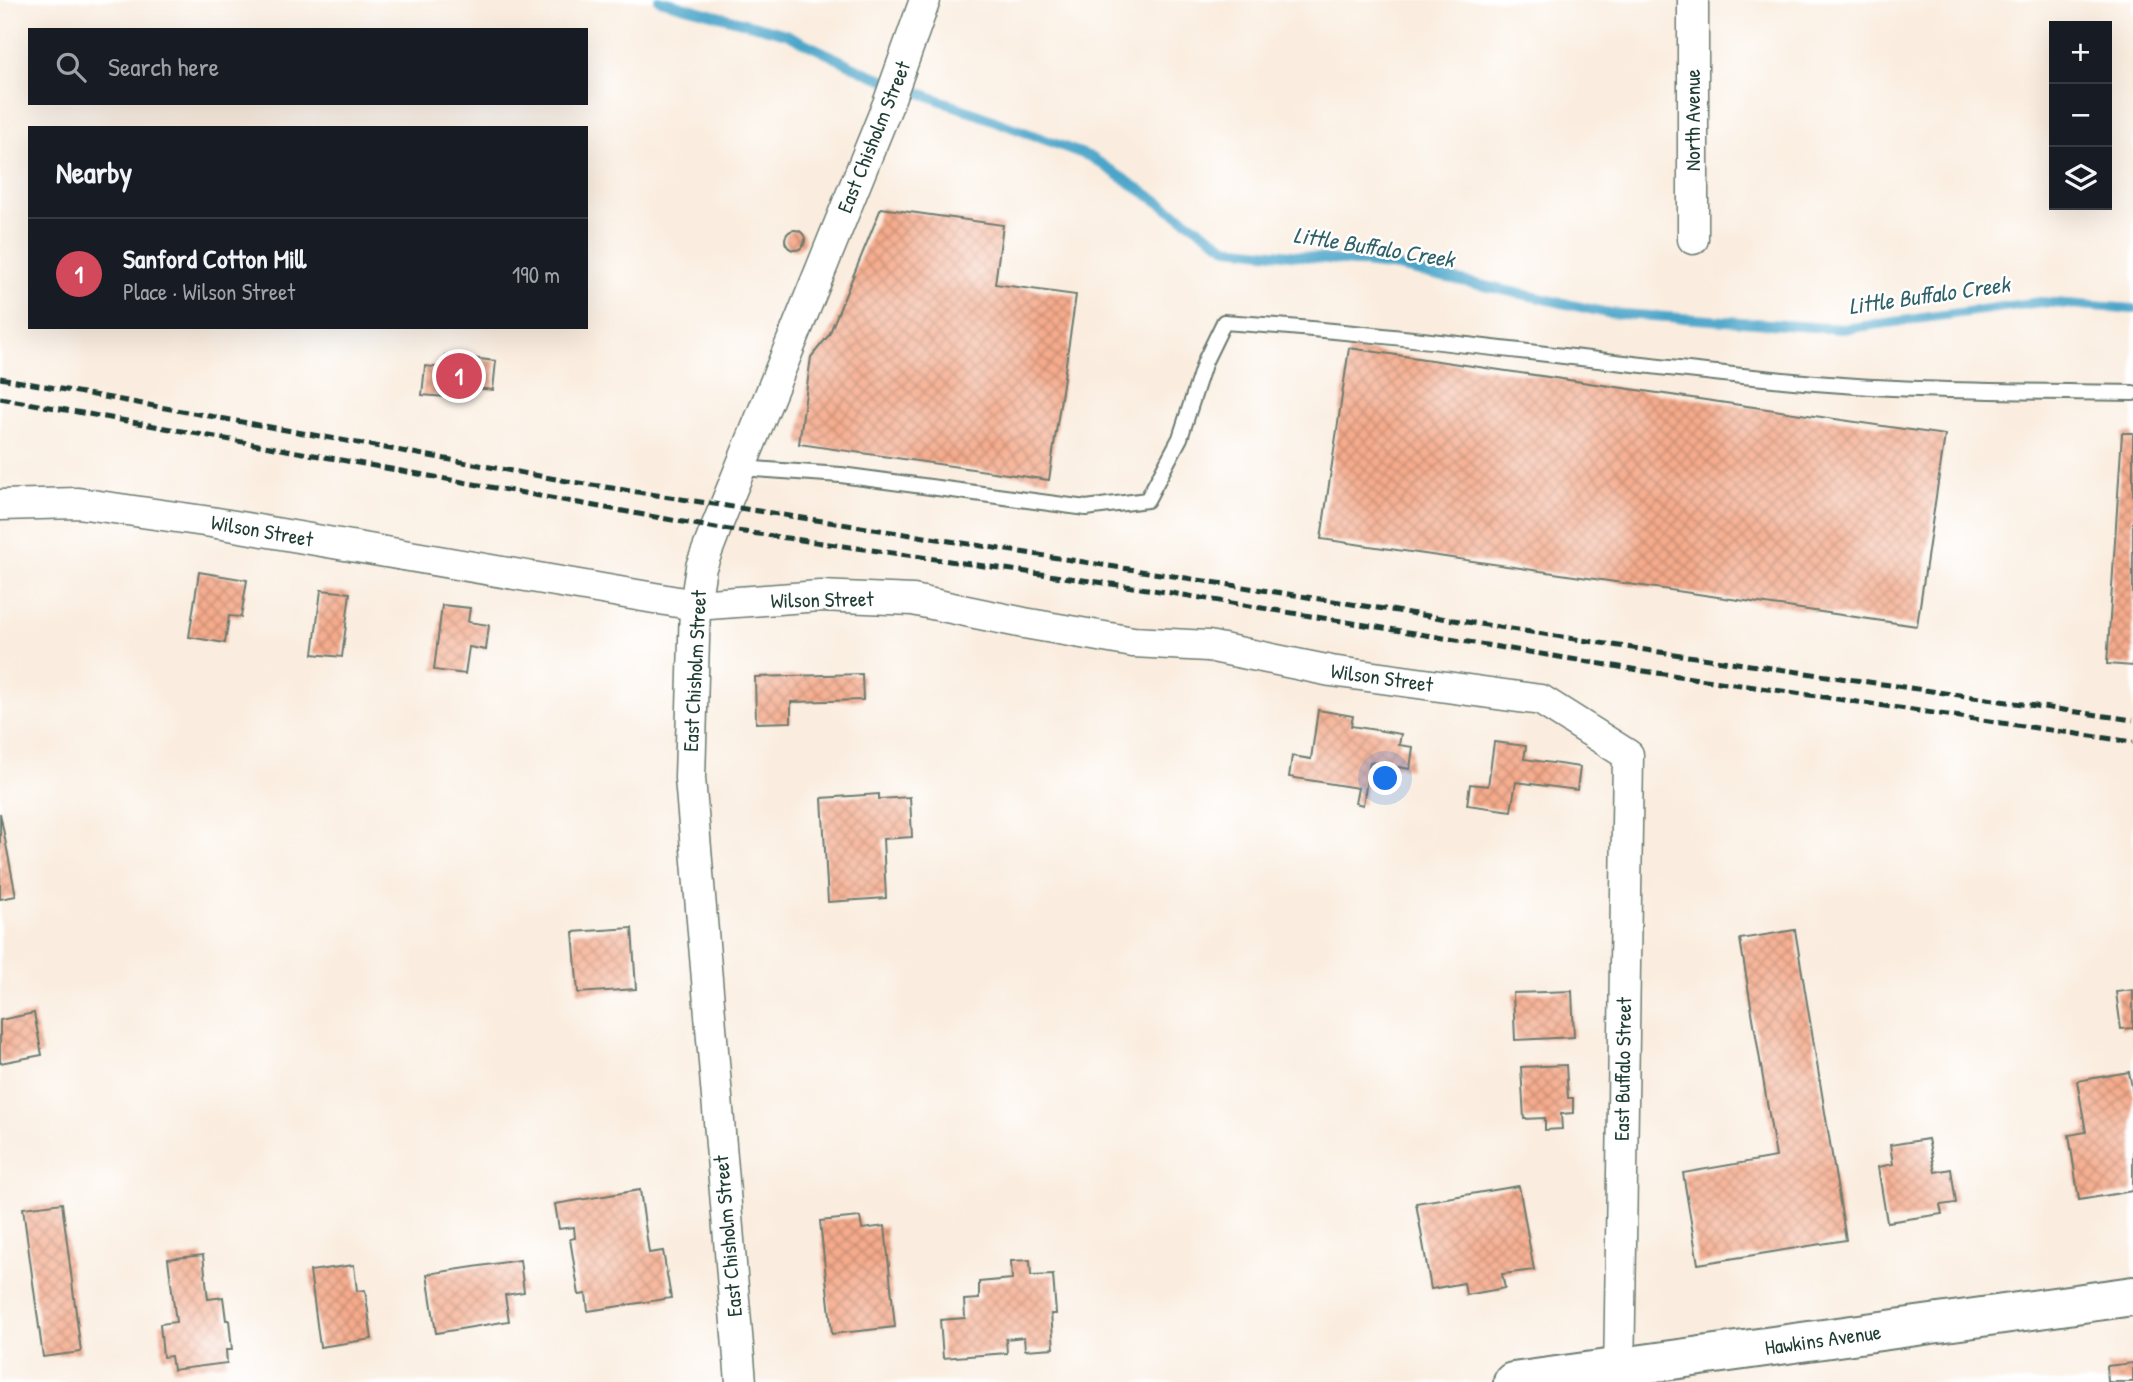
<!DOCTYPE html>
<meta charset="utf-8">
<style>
:root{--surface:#171b24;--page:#20242c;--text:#f1f3f6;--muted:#9ea1a6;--line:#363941;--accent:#d1495b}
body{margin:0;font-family:"Patrick Hand",sans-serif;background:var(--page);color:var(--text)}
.controls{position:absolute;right:21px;top:21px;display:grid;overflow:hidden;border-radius:0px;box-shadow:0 7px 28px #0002}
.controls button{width:63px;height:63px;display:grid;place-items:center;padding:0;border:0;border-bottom:2px solid var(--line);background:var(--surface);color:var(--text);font:35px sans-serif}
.you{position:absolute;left:1386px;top:779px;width:24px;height:24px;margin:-18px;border:5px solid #fff;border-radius:50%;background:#1a73e8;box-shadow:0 0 0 10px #1a73e833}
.badge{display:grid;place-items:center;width:46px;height:46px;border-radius:50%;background:var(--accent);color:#fff;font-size:23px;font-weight:700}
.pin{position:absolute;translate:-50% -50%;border:4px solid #fff;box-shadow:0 2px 7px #0006}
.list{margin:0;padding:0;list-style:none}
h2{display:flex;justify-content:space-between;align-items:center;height:91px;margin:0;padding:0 28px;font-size:30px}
h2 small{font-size:23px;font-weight:400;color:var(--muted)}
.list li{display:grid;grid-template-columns:46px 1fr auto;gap:21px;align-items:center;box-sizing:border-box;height:112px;padding:0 28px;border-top:2px solid var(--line)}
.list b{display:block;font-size:26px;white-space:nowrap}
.list p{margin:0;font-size:23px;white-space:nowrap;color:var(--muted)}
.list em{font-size:23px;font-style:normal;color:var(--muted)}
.icon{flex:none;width:38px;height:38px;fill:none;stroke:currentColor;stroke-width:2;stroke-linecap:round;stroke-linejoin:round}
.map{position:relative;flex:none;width:2133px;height:1382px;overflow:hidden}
.search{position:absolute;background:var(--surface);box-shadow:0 7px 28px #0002;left:28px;top:28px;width:560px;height:77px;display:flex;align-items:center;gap:18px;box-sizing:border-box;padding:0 24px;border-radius:0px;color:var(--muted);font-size:26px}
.panel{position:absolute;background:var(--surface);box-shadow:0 7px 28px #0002;left:28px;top:126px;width:560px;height:203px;border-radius:0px}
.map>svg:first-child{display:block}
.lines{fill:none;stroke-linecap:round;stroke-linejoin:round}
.stream{stroke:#4ba5c9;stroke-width:10}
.building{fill:url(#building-cross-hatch)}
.service-casing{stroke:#6c7b70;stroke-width:18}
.minor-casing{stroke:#6c7b70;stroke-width:33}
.primary-casing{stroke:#6c7b70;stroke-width:42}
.service{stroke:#fff;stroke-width:14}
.minor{stroke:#fff;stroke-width:30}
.primary{stroke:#fff;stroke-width:38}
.rail{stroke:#1f3d34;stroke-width:5;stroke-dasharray:10 5;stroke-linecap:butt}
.labels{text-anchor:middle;stroke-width:5;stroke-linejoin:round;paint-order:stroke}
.street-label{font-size:21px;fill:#1f3d34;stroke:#fff}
.water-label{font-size:23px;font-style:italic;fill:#2e6168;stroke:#fff}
</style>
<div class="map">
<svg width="2133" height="1382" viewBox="0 0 2133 1382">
<defs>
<pattern id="building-cross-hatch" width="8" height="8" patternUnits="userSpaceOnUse" patternTransform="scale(1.75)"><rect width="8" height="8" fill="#f6ab8c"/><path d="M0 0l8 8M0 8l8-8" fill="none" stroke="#c78c73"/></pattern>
</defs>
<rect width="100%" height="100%" fill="#fff"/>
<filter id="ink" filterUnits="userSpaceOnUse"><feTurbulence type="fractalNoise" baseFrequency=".0143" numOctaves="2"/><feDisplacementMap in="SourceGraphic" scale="14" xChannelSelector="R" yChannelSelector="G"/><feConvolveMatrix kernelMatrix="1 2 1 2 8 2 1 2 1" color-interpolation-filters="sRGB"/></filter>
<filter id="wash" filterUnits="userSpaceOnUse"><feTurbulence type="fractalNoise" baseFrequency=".00686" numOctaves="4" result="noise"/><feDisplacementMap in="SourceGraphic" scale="28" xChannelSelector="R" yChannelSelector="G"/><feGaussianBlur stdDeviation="1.57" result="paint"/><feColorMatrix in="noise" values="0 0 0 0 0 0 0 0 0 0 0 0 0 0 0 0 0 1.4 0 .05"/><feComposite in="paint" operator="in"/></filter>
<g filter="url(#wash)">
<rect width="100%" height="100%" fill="#faeddf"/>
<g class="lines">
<polyline class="stream" points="659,0 786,34 867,73 1091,157 1228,248 1398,267 1608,313 1843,329 2040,302 2133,309"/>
</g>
<g id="blocks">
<g class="building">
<polygon points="881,208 1003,225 995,284 1076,295 1049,480 799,444 811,357 829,335"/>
<circle cx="795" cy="240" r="10"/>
<polygon points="1349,348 1945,435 1917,626 1321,539"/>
<polygon points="445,355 496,361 493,390 448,385 446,397 422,395 425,366 444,368"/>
<polygon points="2122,433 2133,433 2133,666 2107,664"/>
<polygon points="199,572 247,580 241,617 229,616 225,643 189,637"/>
<polygon points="321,590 350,593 342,657 313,654"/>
<polygon points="442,605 470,608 468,622 489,625 486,650 469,647 465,674 434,670"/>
<polygon points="862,674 863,700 791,702 791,722 756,723 755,677"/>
<polygon points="1318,710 1353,716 1351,726 1401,734 1399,745 1413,747 1410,769 1370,762 1363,805 1355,803 1358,788 1289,777 1292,756 1311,759"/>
<polygon points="1494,742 1526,746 1524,759 1580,767 1577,790 1516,782 1511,811 1467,805 1470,784 1488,786"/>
<polygon points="879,794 879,799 910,797 912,837 883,839 886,898 828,902 822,798"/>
<polygon points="0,813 16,896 0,899"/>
<polygon points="632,928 636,989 578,993 573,932"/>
<polygon points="1795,930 1846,1240 1698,1264 1683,1173 1776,1157 1740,939"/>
<polygon points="2133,990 2133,1028 2121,1029 2116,992"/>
<polygon points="1572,991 1574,1037 1515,1040 1513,993"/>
<polygon points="34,1013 42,1055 0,1063 0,1020"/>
<polygon points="1566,1065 1568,1098 1573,1098 1573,1113 1561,1114 1562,1129 1545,1130 1545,1118 1524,1119 1521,1067"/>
<polygon points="2129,1072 2133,1092 2133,1191 2079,1200 2069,1135 2086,1132 2077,1081"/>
<polygon points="1928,1139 1935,1172 1951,1169 1956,1203 1940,1205 1942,1214 1887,1222 1878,1167 1893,1164 1890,1145"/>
<polygon points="1519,1186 1534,1270 1502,1274 1505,1288 1466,1295 1464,1283 1431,1289 1416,1203"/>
<polygon points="640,1190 649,1253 663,1251 671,1298 588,1311 586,1294 579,1295 570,1239 575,1238 574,1227 559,1229 555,1204"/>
<polygon points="62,1203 81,1352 43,1357 23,1208"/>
<polygon points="860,1217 862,1229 885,1226 895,1327 832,1334 820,1221"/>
<polygon points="203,1255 208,1299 223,1297 226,1320 229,1320 232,1350 226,1350 227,1363 173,1370 171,1356 163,1357 160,1324 176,1322 168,1259"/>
<polygon points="520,1260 524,1292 505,1295 509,1321 436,1333 427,1274"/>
<polygon points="1030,1260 1031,1276 1053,1275 1056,1314 1051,1314 1054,1348 1025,1350 1024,1337 1006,1339 1007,1353 943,1358 940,1320 965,1318 964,1300 979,1299 979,1282 1012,1279 1011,1261"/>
<polygon points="354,1265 357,1291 365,1290 372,1339 320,1347 310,1271"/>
<polygon points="2133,1363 2133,1382 2108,1382 2107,1366"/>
</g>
</g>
</g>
<g filter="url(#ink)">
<use href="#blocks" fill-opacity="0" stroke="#6c7b70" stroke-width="2"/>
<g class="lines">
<g class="service-casing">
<path id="service" d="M741 468 841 475 1086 508 1147 500 1180 438 1205 361 1224 322C1411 335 1597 362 1783 380 1899 392 2017 391 2133 393"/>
</g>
<g class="minor-casing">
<g id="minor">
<polyline points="1693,0 1693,239"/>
<polyline points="0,505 78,503 211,522 695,605 820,596 913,600 1024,623 1133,642 1208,646 1331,671 1541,700 1628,755 1619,1382"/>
<polyline points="741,1382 690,778 695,605 701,567 716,528 888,104 925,0"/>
</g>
</g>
<g class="primary-casing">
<polyline id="primary" points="1513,1382 2133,1296"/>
</g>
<use href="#service" class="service"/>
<use href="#minor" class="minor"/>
<use href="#primary" class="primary"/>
<g class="rail">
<polyline points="0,378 567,481 1639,649 2133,720"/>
<polyline points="0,398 716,528 1147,589 1644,671 2133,742"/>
</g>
</g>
</g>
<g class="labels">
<g class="street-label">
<text transform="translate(1693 120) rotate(-90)" y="7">North Avenue</text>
<text transform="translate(874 137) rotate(-68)" y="7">East Chisholm Street</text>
<text transform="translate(262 531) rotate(10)" y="7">Wilson Street</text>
<text transform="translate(822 600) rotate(-1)" y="7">Wilson Street</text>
<text transform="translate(695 671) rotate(-87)" y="7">East Chisholm Street</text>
<text transform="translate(1382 678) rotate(8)" y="7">Wilson Street</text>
<text transform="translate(1623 1069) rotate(-89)" y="7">East Buffalo Street</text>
<text transform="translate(728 1236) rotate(-95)" y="7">East Chisholm Street</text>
<text transform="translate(1823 1340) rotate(-8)" y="7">Hawkins Avenue</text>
</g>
<g class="water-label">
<text transform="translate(1374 247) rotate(9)" y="8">Little Buffalo Creek</text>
<text transform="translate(1929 295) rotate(-8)" y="8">Little Buffalo Creek</text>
</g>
</g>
</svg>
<div class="controls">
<button>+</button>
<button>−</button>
<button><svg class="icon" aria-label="layers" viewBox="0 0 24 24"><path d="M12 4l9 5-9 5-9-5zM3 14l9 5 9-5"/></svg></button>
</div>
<div class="you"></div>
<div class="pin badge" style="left:459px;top:376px">1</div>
<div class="search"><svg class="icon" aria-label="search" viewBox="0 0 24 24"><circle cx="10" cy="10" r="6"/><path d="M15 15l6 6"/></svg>Search here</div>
<section class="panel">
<h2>Nearby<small></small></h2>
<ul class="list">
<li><span class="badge">1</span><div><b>Sanford Cotton Mill</b><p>Place · Wilson Street</p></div><em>190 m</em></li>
</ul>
</section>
</div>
